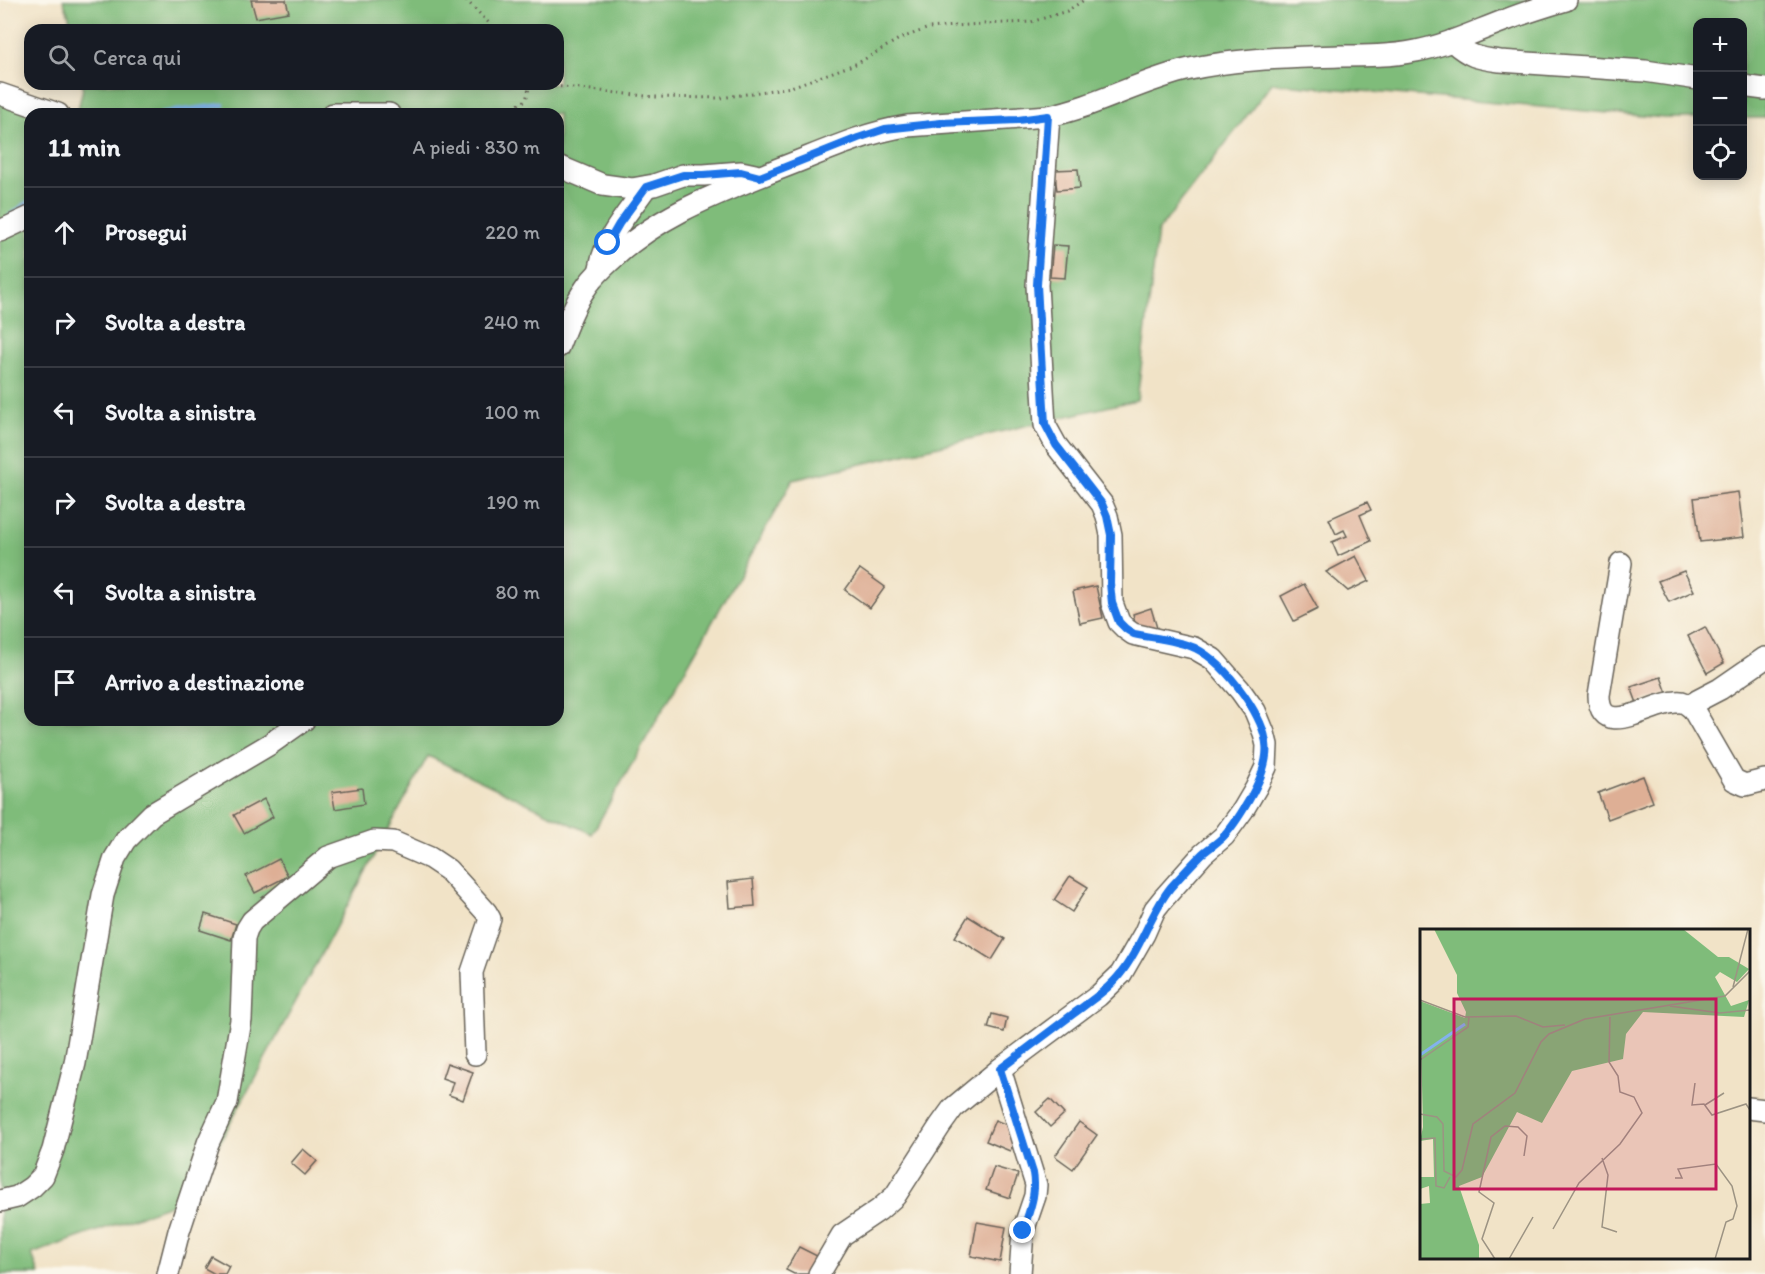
<!DOCTYPE html>
<html lang="it">
<meta charset="utf-8">
<style>
:root{--surface:#171b24;--page:#242831;--text:#f1f3f6;--muted:#9ea1a6;--line:#363941}
body{margin:0;font-family:Itim,sans-serif;background:var(--page);color:var(--text)}
.controls{position:absolute;right:18px;top:18px;display:grid;overflow:hidden;border-radius:12px;box-shadow:0 3px 15px #0003}
.controls button{width:54px;height:54px;display:grid;place-items:center;padding:0;border:0;border-bottom:2px solid var(--line);background:var(--surface);color:var(--text);font:30px sans-serif}
.stop{position:absolute;width:18px;height:18px;margin:-14px;border:4px solid #1a73e8;border-radius:50%;background:#fff}
.stop.end{background:#1a73e8;border-color:#fff;box-shadow:0 2px 6px #0008}
.list{margin:0;padding:0;list-style:none}
h2{display:flex;justify-content:space-between;align-items:center;height:78px;margin:0;padding:0 24px;font-size:26px}
h2 small{font-size:20px;font-weight:400;color:var(--muted)}
.list li{display:grid;grid-template-columns:39px 1fr auto;gap:18px;align-items:center;box-sizing:border-box;height:90px;padding:0 24px;border-top:2px solid var(--line)}
.list b{display:block;font-size:22px;white-space:nowrap}
.list em{font-size:20px;font-style:normal;color:var(--muted)}
.icon{flex:none;width:33px;height:33px;fill:none;stroke:currentColor;stroke-width:2;stroke-linecap:round;stroke-linejoin:round}
.map{position:relative;flex:none;width:1765px;height:1274px;overflow:hidden}
.search{position:absolute;background:var(--surface);box-shadow:0 3px 15px #0003;left:24px;top:24px;width:540px;height:66px;display:flex;align-items:center;gap:15px;box-sizing:border-box;padding:0 21px;border-radius:18px;color:var(--muted);font-size:22px}
.panel{position:absolute;background:var(--surface);box-shadow:0 3px 15px #0003;left:24px;top:108px;width:540px;height:618px;border-radius:18px}
.map>svg:first-child{display:block}
.forest{fill:#7fbc7a;stroke:#4e6c4b;stroke-width:1.5}
.lines{fill:none;stroke-linecap:round;stroke-linejoin:round}
.stream{stroke:#83b2ed;stroke-width:4.5}
.building{fill:#deaf95}
.minor-casing{stroke:#676258;stroke-width:24}
.path{stroke:#676258;stroke-width:3;stroke-dasharray:1.5 4.5;stroke-linecap:butt}
.minor{stroke:#fff;stroke-width:21}
.route{stroke:#1a73e8;stroke-width:8}
.inset-river{fill:none;stroke:#83b2ed;stroke-width:3}
.inset-road{fill:none;stroke:#9c9383;stroke-width:1.5}
.view{fill:#c2185b;fill-opacity:0.15;stroke:#c2185b;stroke-width:3}
.inset-edge{fill:none;stroke:#1c1c1c;stroke-width:3}
</style>
<div class="map">
<svg width="1765" height="1274" viewBox="0 0 1765 1274">
<rect width="100%" height="100%" fill="#fbf7ec"/>
<filter id="ink" filterUnits="userSpaceOnUse"><feTurbulence type="fractalNoise" baseFrequency=".0167" numOctaves="2"/><feDisplacementMap in="SourceGraphic" scale="12" xChannelSelector="R" yChannelSelector="G"/><feConvolveMatrix kernelMatrix="1 2 1 2 8 2 1 2 1" color-interpolation-filters="sRGB"/></filter>
<filter id="wash" filterUnits="userSpaceOnUse"><feTurbulence type="fractalNoise" baseFrequency=".008" numOctaves="4" result="noise"/><feDisplacementMap in="SourceGraphic" scale="24" xChannelSelector="R" yChannelSelector="G"/><feGaussianBlur stdDeviation="1.35" result="paint"/><feColorMatrix in="noise" values="0 0 0 0 0 0 0 0 0 0 0 0 0 0 0 0 0 1.4 0 .05"/><feComposite in="paint" operator="in"/></filter>
<g filter="url(#wash)">
<rect width="100%" height="100%" fill="#f1e3c7"/>
<polygon class="forest" points="63,0 1765,0 1765,118 1743,118 1742,22 1698,22 1697,118 1664,118 1272,83 1158,231 1137,400 793,480 592,834 428,756 190,1198 32,1254 39,1274 0,1274 0,99 30,114 30,720 558,720 558,114 77,114 83,88 82,84 558,84 558,30 71,30 69,16"/>
<g class="lines">
<g class="stream">
<polyline points="162,113 223,105"/>
<polyline points="10,216 30,201"/>
</g>
</g>
<g id="blocks">
<g class="building">
<polygon points="251,0 286,0 289,12 256,18"/>
<polygon points="1078,169 1080,188 1057,190 1054,170"/>
<polygon points="1053,245 1068,246 1065,278 1050,277"/>
<polygon points="1738,492 1744,537 1700,542 1694,498"/>
<polygon points="1367,502 1371,510 1360,515 1371,541 1338,556 1332,542 1347,536 1344,530 1336,534 1329,519"/>
<polygon points="1356,556 1369,581 1348,591 1326,572"/>
<polygon points="860,569 885,587 870,608 845,590"/>
<polygon points="1684,571 1694,591 1669,602 1658,581"/>
<polygon points="1304,584 1318,609 1294,621 1281,596"/>
<polygon points="1096,586 1103,618 1080,623 1073,591"/>
<polygon points="1151,608 1157,628 1138,633 1133,614"/>
<polygon points="1705,627 1724,663 1707,673 1688,636"/>
<polygon points="1661,677 1667,693 1637,703 1631,687"/>
<polygon points="1643,776 1653,802 1608,819 1598,793"/>
<polygon points="362,788 364,804 335,809 332,792"/>
<polygon points="264,799 273,817 244,833 234,815"/>
<polygon points="279,859 288,876 255,893 246,876"/>
<polygon points="1070,876 1088,887 1072,912 1054,900"/>
<polygon points="753,879 755,906 730,908 728,882"/>
<polygon points="205,914 236,924 231,940 200,930"/>
<polygon points="968,916 1005,939 992,960 955,937"/>
<polygon points="992,1014 1007,1018 1004,1032 988,1028"/>
<polygon points="447,1063 473,1072 463,1100 449,1095 453,1082 442,1078"/>
<polygon points="1050,1099 1064,1114 1050,1127 1036,1112"/>
<polygon points="995,1120 1019,1130 1010,1151 986,1141"/>
<polygon points="1079,1122 1097,1135 1073,1169 1055,1156"/>
<polygon points="303,1149 317,1161 305,1175 291,1163"/>
<polygon points="994,1167 1018,1174 1010,1198 986,1190"/>
<polygon points="977,1222 1006,1227 1000,1262 971,1256"/>
<polygon points="799,1247 819,1257 810,1274 794,1274 786,1270"/>
<polygon points="211,1256 229,1266 225,1274 215,1274 204,1268"/>
</g>
</g>
</g>
<g filter="url(#ink)">
<use href="#blocks" fill-opacity="0" stroke="#676258" stroke-width="1.5"/>
<g class="lines">
<g class="minor-casing">
<g id="minor">
<path d="M1452 41C1470 57 1477 58 1500 61L1645 71 1698 79"/>
<polyline points="1742,86 1765,89"/>
<polyline points="0,94 58,114"/>
<polyline points="333,114 389,114"/>
<polyline points="558,166 603,185 632,189 654,185 683,175 704,175 741,172 755,175"/>
<polyline points="0,231 30,217"/>
<path d="M600 268C605 237 629 212 646 187"/>
<path d="M558 347C566 327 573 306 585 289 591 279 601 270 609 262 659 214 719 193 781 168 823 152 863 133 907 126L1049 116C1098 106 1141 80 1190 69 1240 58 1289 58 1339 56 1365 56 1391 56 1416 51 1448 45 1476 31 1506 20 1526 12 1546 6 1566 0"/>
<path d="M1621 563 1599 695C1599 742 1652 702 1676 702 1684 701 1687 704 1693 709L1734 780 1745 785 1765 780"/>
<polyline points="1693,709 1697,701 1720,689 1765,658"/>
<polyline points="1000,1069 1036,1185 1035,1196 1023,1231 1020,1274"/>
<polyline points="1748,1108 1765,1110"/>
<polyline points="0,1201 17,1197 32,1187 43,1176 53,1150 75,1063 103,895 115,858 126,840 152,814 270,744 304,720"/>
<polyline points="168,1274 179,1231 208,1143 227,1102 241,1020 244,938 247,929 252,921 328,857 374,841 393,842 430,858 448,870 486,912 490,919 472,972 475,1054"/>
<polyline points="819,1274 842,1235 879,1210 895,1196 940,1126 953,1108 1000,1069 1098,996 1121,974 1144,934 1155,909 1163,899 1203,854 1224,836 1243,810 1256,788 1266,767 1267,745 1264,733 1255,711 1240,690 1213,659 1194,648 1133,634 1126,629 1119,622 1112,603 1111,535 1107,516 1102,504 1056,445 1045,425 1037,285 1049,116"/>
</g>
</g>
<g class="path">
<polyline points="466,0 496,30"/>
<polyline points="530,85 564,87 654,97 721,98 791,87 858,63 899,39 929,28 981,24 1031,22 1067,11 1084,0"/>
<polyline points="503,114 526,100 530,84"/>
</g>
<use href="#minor" class="minor"/>
</g>
</g>
<g class="lines" filter="url(#ink)">
<path class="route" d="M608 243 619 224 646 187 683 175H704L741 172 760 177 858 138 885 129 941 123 1018 120 1048 116 1037 285 1045 424 1056 445 1102 504 1107 516 1111 535 1110 583 1112 603 1119 622 1126 629 1134 634C1153 638 1177 640 1195 648 1215 658 1232 678 1244 695 1272 736 1274 757 1249 800 1242 812 1234 826 1223 837 1217 843 1209 848 1202 854 1192 864 1181 876 1171 887 1150 913 1142 947 1121 973 1108 990 1089 1002 1073 1014 1048 1033 1024 1051 1000 1069L1033 1173C1037 1195 1029 1211 1023 1231"/>
</g>
<g transform="translate(1420 929)">
<rect width="330" height="330" fill="#f1e3c7"/>
<path d="M14 0H263L298 28H309L329 40 317 53 300 43 295 48 311 77 329 71 324 88 223 83 206 105 203 130 152 142 122 194 97 183 62 248 39 257 59 316V330H0V275L10 274 9 257 0 260V248H14L13 210 0 212 3 198 0 72 45 89 46 83 37 64V46Z" fill="#7fbc7a"/>
<path class="inset-river" d="M0 126 45 95"/>
<path class="inset-road" d="M313 58 328 0M0 71 45 88 96 87 123 98 145 96M250 77 300 84 330 81M0 131 48 98 49 88M275 154 272 176 284 175 292 186 326 175 330 181M285 176 304 164M0 185 17 188 23 195 24 242 36 248 42 241 53 195 95 164 121 113 129 105 165 90 305 67 330 42M0 210 15 209 16 257 24 259 30 248M182 229 188 246 182 298 197 303M255 249H262L258 240 296 235 312 257 317 277 313 290 306 293 295 330M133 300 159 254 200 215 222 184 214 168 200 163 198 147 189 133 190 88M75 330 62 310 74 274 59 263 71 208 85 197 98 198 107 207 104 227M89 330 113 288"/>
<path class="view" d="M34 70H296V260H34Z"/>
<rect width="330" height="330" class="inset-edge"/>
</g>
</svg>
<div class="controls">
<button>+</button>
<button>−</button>
<button><svg class="icon" aria-label="locate" viewBox="0 0 24 24"><circle cx="12" cy="12" r="6"/><path d="M12 2v4M12 18v4M2 12h4M18 12h4"/></svg></button>
</div>
<div class="stop" style="left:608px;top:243px"></div>
<div class="stop end" style="left:1023px;top:1231px"></div>
<div class="search"><svg class="icon" aria-label="search" viewBox="0 0 24 24"><circle cx="10" cy="10" r="6"/><path d="M15 15l6 6"/></svg>Cerca qui</div>
<section class="panel">
<h2>11 min<small>A piedi · 830 m</small></h2>
<ul class="list">
<li><svg class="icon" aria-label="ahead" viewBox="0 0 24 24"><path d="M12 20V5M6 11l6-6 6 6"/></svg><div><b>Prosegui</b></div><em>220 m</em></li>
<li><svg class="icon" aria-label="right" viewBox="0 0 24 24"><path d="M7 20v-9h11M14 6l5 5-5 5"/></svg><div><b>Svolta a destra</b></div><em>240 m</em></li>
<li><svg class="icon" aria-label="left" viewBox="0 0 24 24"><path d="M17 20v-9H6M10 6l-5 5 5 5"/></svg><div><b>Svolta a sinistra</b></div><em>100 m</em></li>
<li><svg class="icon" aria-label="right" viewBox="0 0 24 24"><path d="M7 20v-9h11M14 6l5 5-5 5"/></svg><div><b>Svolta a destra</b></div><em>190 m</em></li>
<li><svg class="icon" aria-label="left" viewBox="0 0 24 24"><path d="M17 20v-9H6M10 6l-5 5 5 5"/></svg><div><b>Svolta a sinistra</b></div><em>80 m</em></li>
<li><svg class="icon" aria-label="arrive" viewBox="0 0 24 24"><path d="M6 21V4h12l-3 4 3 4H6"/></svg><div><b>Arrivo a destinazione</b></div></li>
</ul>
</section>
</div>
